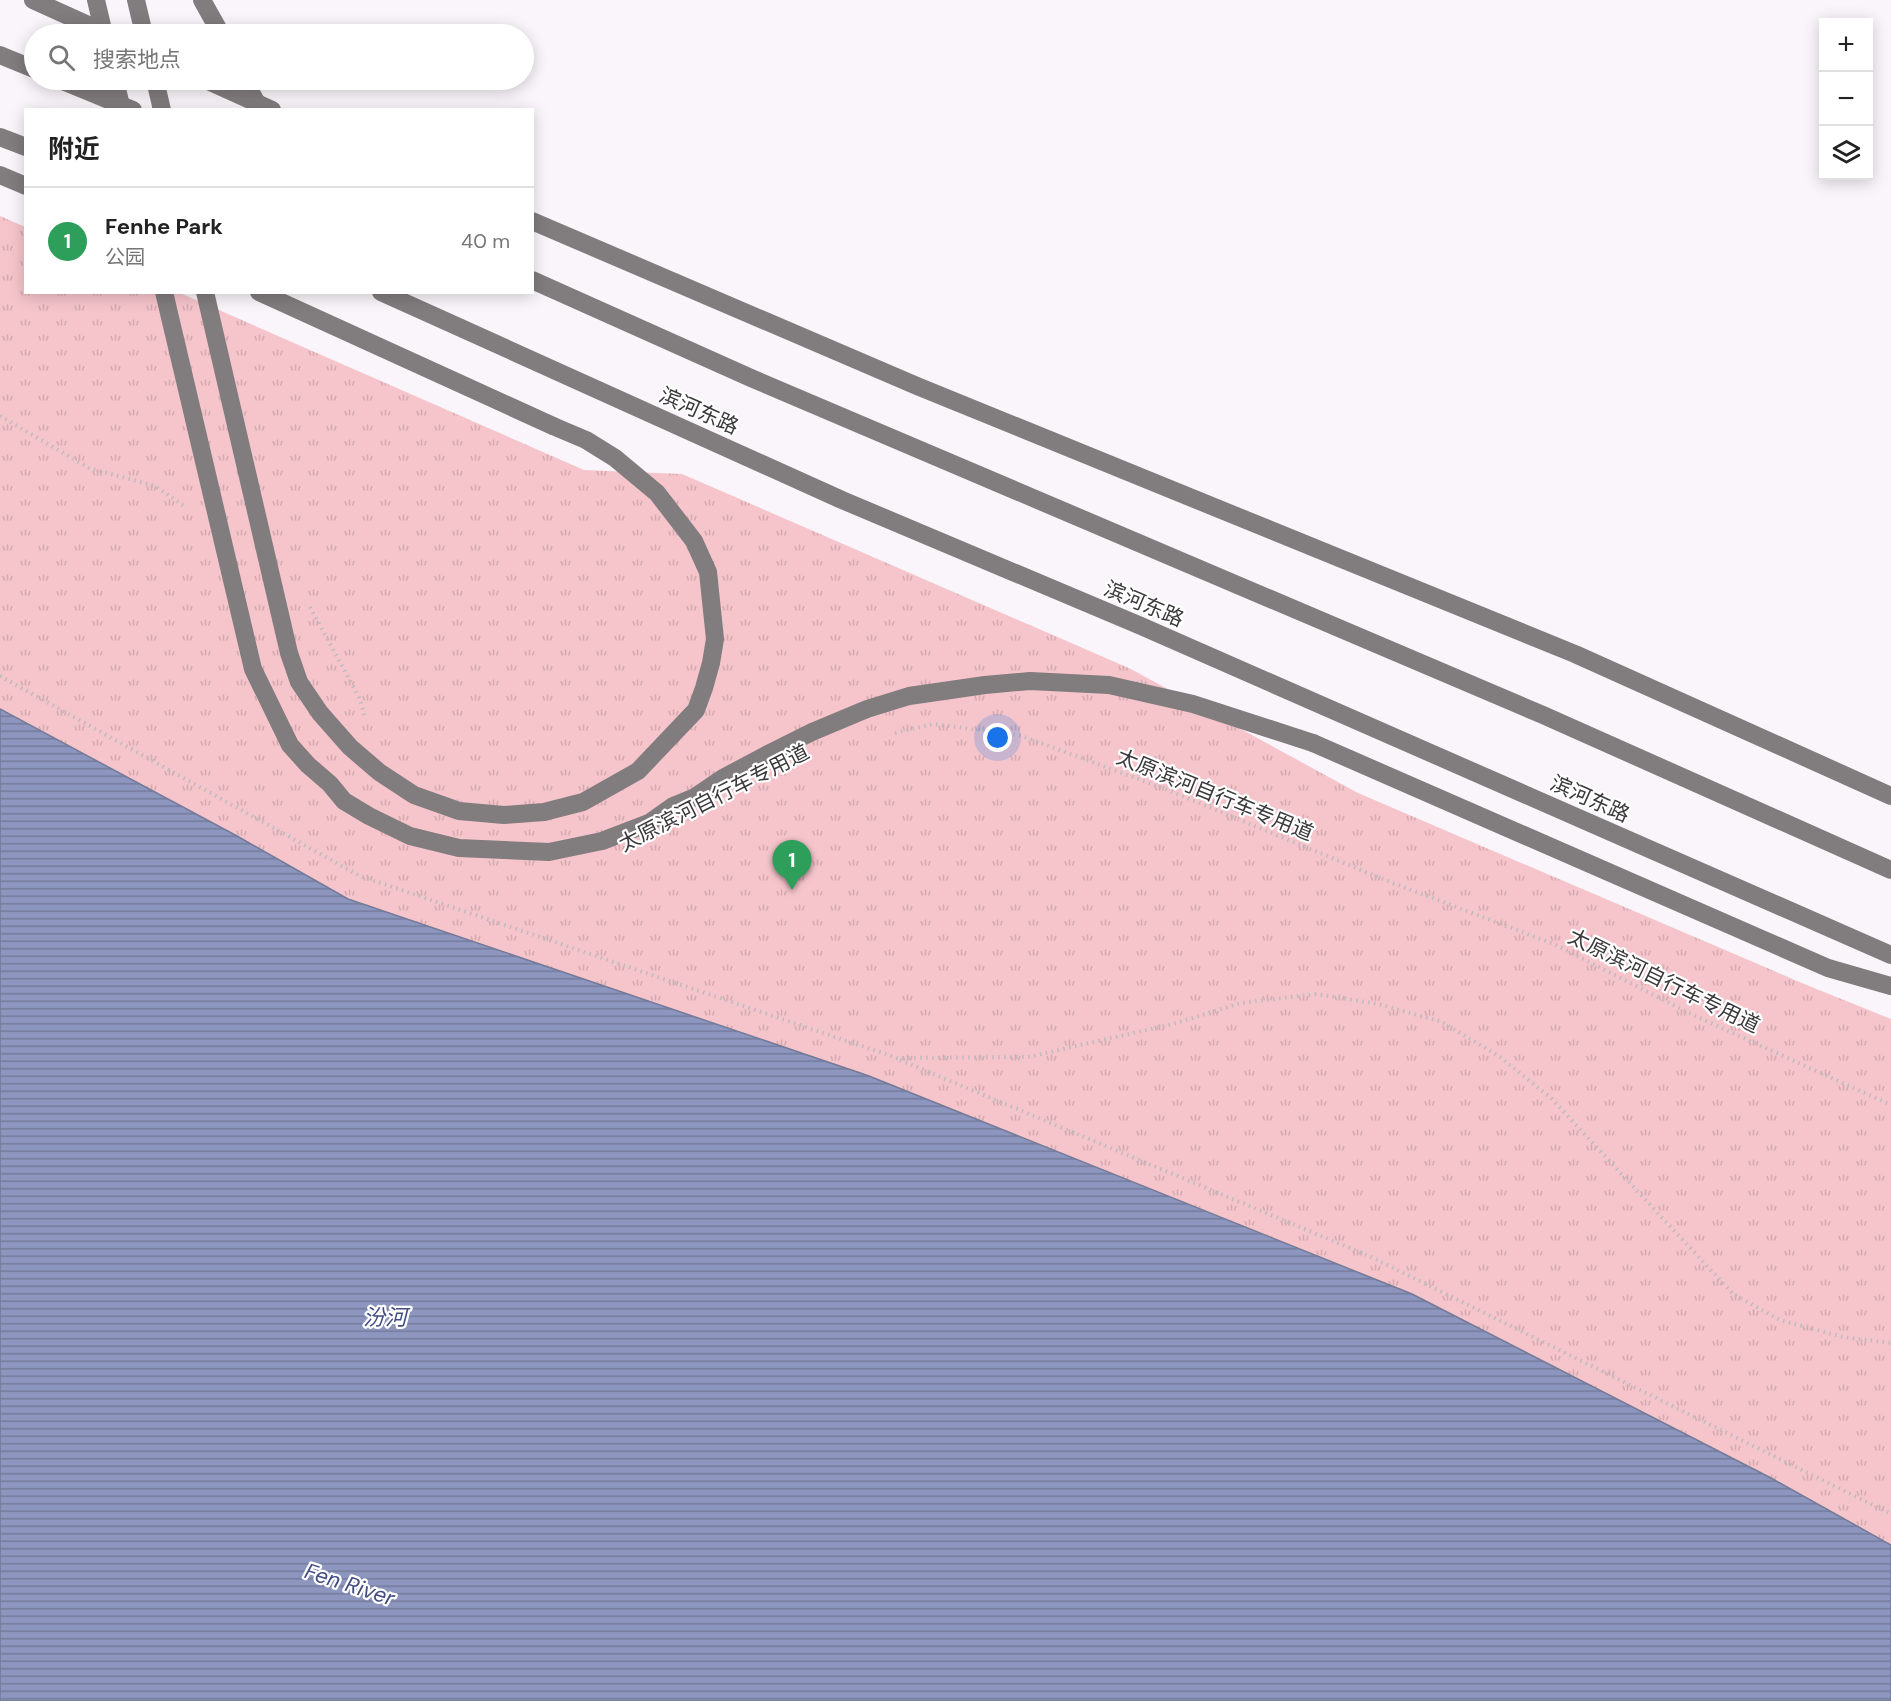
<!DOCTYPE html>
<html lang="zh">
<meta charset="utf-8">
<style>
:root{--surface:#fff;--page:#f2f2f2;--text:#222;--muted:#767676;--line:#e0e0e0;--accent:#257075}
body{margin:0;font-family:"DM Sans","Noto Sans SC",sans-serif;background:var(--page);color:var(--text)}
.controls{position:absolute;right:18px;top:18px;display:grid;overflow:hidden;border-radius:0px;box-shadow:0 3px 15px #0003}
.controls button{width:54px;height:54px;display:grid;place-items:center;padding:0;border:0;border-bottom:2px solid var(--line);background:var(--surface);color:var(--text);font:30px sans-serif}
.you{position:absolute;left:998px;top:738px;width:21px;height:21px;margin:-15px;border:4px solid #fff;border-radius:50%;background:#1a73e8;box-shadow:0 0 0 9px #1a73e833}
.badge{display:grid;place-items:center;width:39px;height:39px;border-radius:50%;background:var(--accent);color:#fff;font-size:20px;font-weight:700}
.pin{position:absolute;translate:-50% -50px;filter:drop-shadow(0 2px 3px #0008)}
.pin::after{content:'';position:absolute;top:32px;width:21px;height:18px;background:inherit;clip-path:polygon(0 0,100% 0,50% 100%)}
.list{margin:0;padding:0;list-style:none}
h2{display:flex;justify-content:space-between;align-items:center;height:78px;margin:0;padding:0 24px;font-size:26px}
h2 small{font-size:20px;font-weight:400;color:var(--muted)}
.list li{display:grid;grid-template-columns:39px 1fr auto;gap:18px;align-items:center;box-sizing:border-box;height:108px;padding:0 24px;border-top:2px solid var(--line)}
.list b{display:block;font-size:22px;white-space:nowrap}
.list p{margin:0;font-size:20px;white-space:nowrap;color:var(--muted)}
.list em{font-size:20px;font-style:normal;color:var(--muted)}
.icon{flex:none;width:33px;height:33px;fill:none;stroke:currentColor;stroke-width:2;stroke-linecap:round;stroke-linejoin:round}
.map{position:relative;flex:none;width:1891px;height:1701px;overflow:hidden}
.search{position:absolute;background:var(--surface);box-shadow:0 3px 15px #0003;left:24px;top:24px;width:510px;height:66px;display:flex;align-items:center;gap:15px;box-sizing:border-box;padding:0 21px;border-radius:33px;color:var(--muted);font-size:22px}
.panel{position:absolute;background:var(--surface);box-shadow:0 3px 15px #0003;left:24px;top:108px;width:510px;height:186px;border-radius:0px}
.map>svg:first-child{display:block}
.grass{fill:url(#grass-tufts)}
.water{fill:url(#water-rules);stroke:#747a97;stroke-width:1.5}
.lines{fill:none;stroke-linecap:round;stroke-linejoin:round}
.path{stroke:#bebabe;stroke-width:4;stroke-dasharray:1.5 4.5;stroke-linecap:butt}
.trunk{stroke:#817c7e;stroke-width:18}
.trunk-bridge{stroke:#817c7e;stroke-width:18}
.labels{text-anchor:middle;stroke-width:4.5;stroke-linejoin:round;paint-order:stroke}
.street-label{font-size:21px;fill:#3b393b;stroke:#fff}
.water-label{font-size:22px;font-style:italic;fill:#424d84;stroke:#fff}
</style>
<div class="map">
<svg width="1891" height="1701" viewBox="0 0 1891 1701">
<defs>
<pattern id="grass-tufts" width="24" height="20" patternUnits="userSpaceOnUse" patternTransform="scale(1.5)"><rect width="24" height="20" fill="#f5c5cb"/><path d="M3 7l-1-3M5 7V3M7 7l1-3M15 17l-1-3M17 17v-4M19 17l1-3" fill="none" stroke="#d3aaaf"/></pattern>
<pattern id="water-rules" width="6" height="5" patternUnits="userSpaceOnUse" patternTransform="scale(1.5)"><rect width="6" height="5" fill="#8c96bf"/><path d="M0 2.5h6" fill="none" stroke="#747b9c"/></pattern>
</defs>
<rect width="100%" height="100%" fill="#f9f5fa"/>
<polygon class="grass" points="0,216 25,227 26,292 180,293 584,470 682,474 1131,669 1358,793 1809,986 1891,1019 1891,1701 0,1701"/>
<polygon class="water" points="0,709 237,836 348,899 869,1076 1412,1294 1771,1478 1891,1545 1891,1701 0,1701"/>
<g class="lines">
<g class="path">
<polyline points="0,416 89,468 155,486 184,506"/>
<polyline points="310,607 360,699 365,718"/>
<polyline points="0,676 360,876 897,1058 1028,1057 1173,1024 1241,1003 1316,994 1378,1004 1442,1022 1500,1057 1551,1098 1733,1294 1780,1320 1843,1337 1891,1343"/>
<polyline points="895,733 933,724 1019,735 1168,790 1385,880 1554,944 1689,1013 1891,1105"/>
<polyline points="900,1060 1369,1256 1891,1514"/>
</g>
<g class="trunk">
<polyline points="33,0 108,34"/>
<polyline points="136,0 144,34"/>
<polyline points="202,0 221,34"/>
<polyline points="0,55 34,69"/>
<polyline points="60,80 133,110"/>
<polyline points="155,80 162,110"/>
<polyline points="206,80 272,110"/>
<polyline points="244,80 258,105"/>
<polyline points="0,137 26,147"/>
<polyline points="0,175 26,186"/>
<polyline points="532,221 917,386 1575,654 1891,796"/>
<polyline points="532,280 751,378 1543,715 1891,870"/>
<polyline points="259,292 553,426"/>
<polyline points="381,292 842,500 1141,626 1891,955"/>
<polyline points="1313,743 1828,968 1891,986"/>
</g>
<g class="trunk-bridge">
<polyline points="96,0 104,34"/>
<polyline points="115,80 122,110"/>
<polyline points="164,292 253,669 290,745 308,765 330,784 344,801 369,816 410,836 459,848 549,852 602,841 649,823 673,806 695,797 723,778 770,753 812,732 867,709 909,696 985,685 1030,681 1109,685 1193,704 1313,743"/>
<polyline points="205,292 289,653 299,682 320,713 350,747 379,772 414,795 459,811 504,815 544,812 583,802 638,771 696,710 704,688 711,663 715,639 708,572 694,541 657,493 615,458 586,440 553,426"/>
</g>
</g>
<g class="labels">
<g class="street-label">
<text transform="translate(699 411) rotate(24)" y="7">滨河东路</text>
<text transform="translate(1144 604) rotate(23)" y="7">滨河东路</text>
<text transform="translate(1215 795) rotate(22)" y="7">太原滨河自行车专用道</text>
<text transform="translate(714 798) rotate(-27)" y="7">太原滨河自行车专用道</text>
<text transform="translate(1590 799) rotate(24)" y="7">滨河东路</text>
<text transform="translate(1664 981) rotate(26)" y="7">太原滨河自行车专用道</text>
</g>
<g class="water-label">
<text x="385" y="1325">汾河</text>
<text transform="translate(350 1584) rotate(18)" y="8">Fen River</text>
</g>
</g>
</svg>
<div class="controls">
<button>+</button>
<button>−</button>
<button><svg class="icon" aria-label="layers" viewBox="0 0 24 24"><path d="M12 4l9 5-9 5-9-5zM3 14l9 5 9-5"/></svg></button>
</div>
<div class="you"></div>
<div class="pin badge" style="left:792px;top:890px;background:#2e9e5b">1</div>
<div class="search"><svg class="icon" aria-label="search" viewBox="0 0 24 24"><circle cx="10" cy="10" r="6"/><path d="M15 15l6 6"/></svg>搜索地点</div>
<section class="panel">
<h2>附近<small></small></h2>
<ul class="list">
<li><span class="badge" style="background:#2e9e5b">1</span><div><b>Fenhe Park</b><p>公园</p></div><em>40 m</em></li>
</ul>
</section>
</div>
